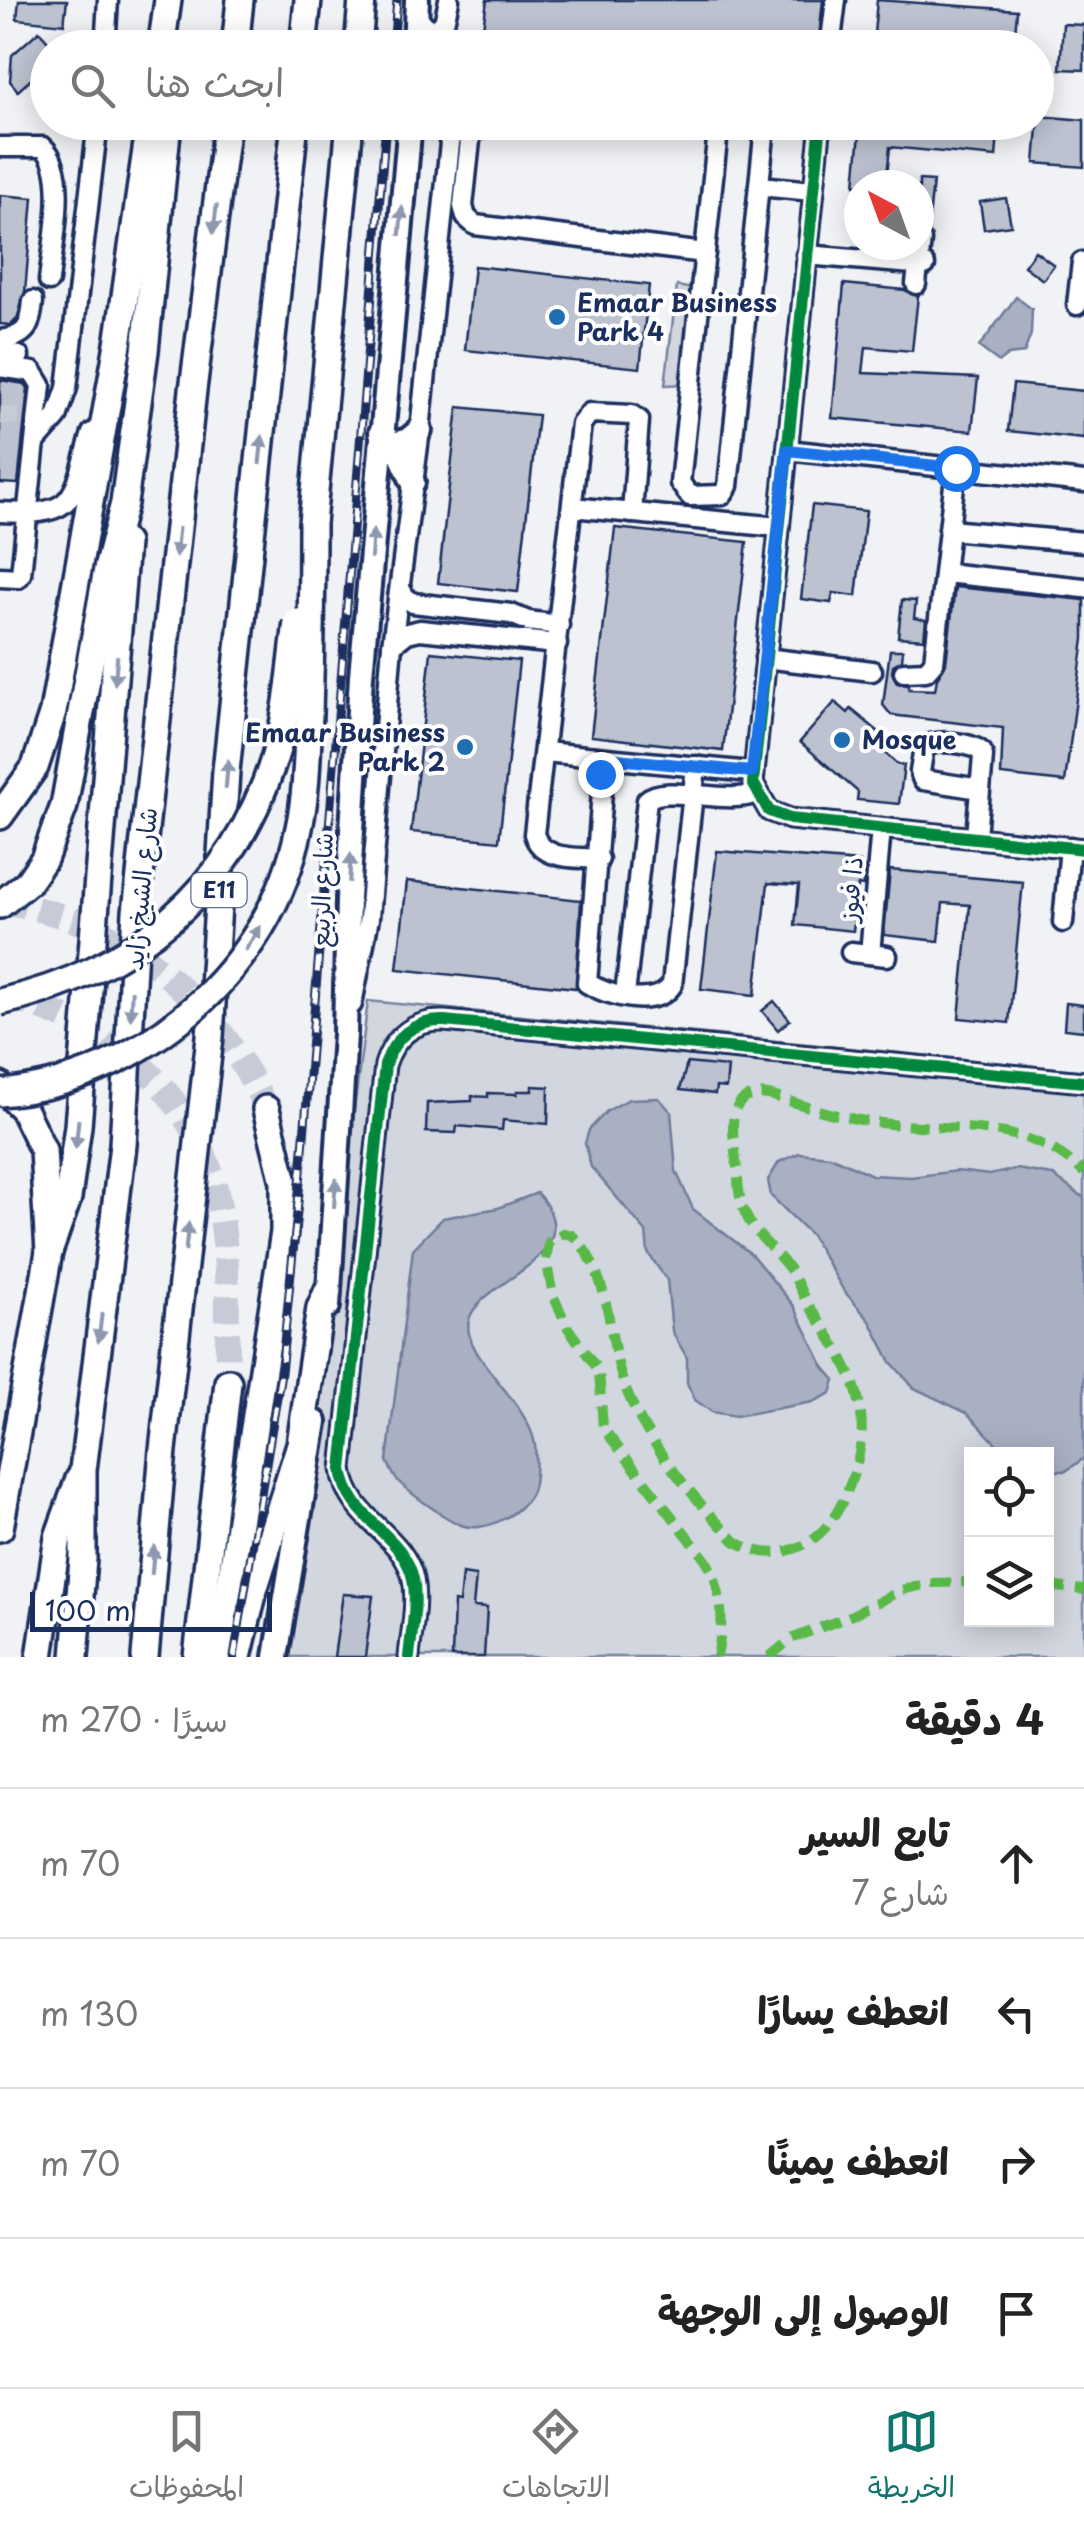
<!DOCTYPE html>
<html lang="ar">
<meta charset="utf-8">
<style>
:root{--surface:#fff;--page:#f6f6f6;--text:#222;--muted:#767676;--line:#e0e0e0;--accent:#0f766e}
body{margin:0;font-family:"Playpen Sans","Playpen Sans Arabic",sans-serif;background:var(--page);color:var(--text);direction:rtl}
.controls{position:absolute;right:30px;bottom:30px;display:grid;overflow:hidden;border-radius:0px;box-shadow:0 5px 25px #0003}
.controls button{width:90px;height:90px;display:grid;place-items:center;padding:0;border:0;border-bottom:2px solid var(--line);background:var(--surface);color:var(--text);font:50px sans-serif}
.compass{position:absolute;left:844px;top:170px;width:90px;height:90px;border-radius:50%;background:var(--surface);box-shadow:0 5px 25px #0003;rotate:319deg}
.scale{position:absolute;left:30px;bottom:25px;width:242px;box-sizing:border-box;padding-left:10px;border:5px solid #1b2f5e;border-top:0;font-size:28px;line-height:35px;white-space:nowrap;color:#1b2f5e;-webkit-text-stroke:8px #fff;paint-order:stroke}
.stop{position:absolute;width:30px;height:30px;margin:-22px;border:8px solid #1a73e8;border-radius:50%;background:#fff}
.stop.end{background:#1a73e8;border-color:#fff;box-shadow:0 2px 10px #0008}
.list{margin:0;padding:0;list-style:none}
h2{display:flex;justify-content:space-between;align-items:center;height:130px;margin:0;padding:0 40px;font-size:42px}
h2 small{font-size:32px;font-weight:400;color:var(--muted)}
.list li{display:grid;grid-template-columns:65px 1fr auto;gap:30px;align-items:center;box-sizing:border-box;height:150px;padding:0 40px;border-top:2px solid var(--line)}
.list b{display:block;font-size:38px;white-space:nowrap}
.list p{margin:0;font-size:32px;white-space:nowrap;color:var(--muted)}
.list em{font-size:32px;font-style:normal;color:var(--muted)}
.icon{flex:none;width:55px;height:55px;fill:none;stroke:currentColor;stroke-width:2;stroke-linecap:round;stroke-linejoin:round}
.map{position:relative;flex:none;width:1084px;height:1657px;overflow:hidden;direction:ltr}
.search{position:absolute;background:var(--surface);box-shadow:0 5px 25px #0003;left:30px;right:30px;top:30px;height:110px;display:flex;align-items:center;gap:25px;box-sizing:border-box;padding:0 35px;border-radius:55px;color:var(--muted);font-size:38px}
.sheet{height:730px;background:var(--surface)}
nav{display:flex;justify-content:space-around;align-items:center;box-sizing:border-box;height:140px;border-top:2px solid var(--line);background:var(--surface);font-size:28px;color:var(--muted)}
nav a{display:grid;justify-items:center;gap:5px}
nav .on{color:var(--accent)}
.map>svg:first-child{display:block}
.green{fill:#d2d6df;stroke:#76829e;stroke-width:2.5;fill-rule:evenodd}
.water{fill:#a8b0c2;stroke:#707c9a;stroke-width:2.5}
.building{fill:#bcc2d0;stroke:#1b2f5e;stroke-width:2.5}
.lines{fill:none;stroke-linecap:round;stroke-linejoin:round}
.minor-tunnel{stroke:#c6cbd7;stroke-width:18;stroke-dasharray:18 9;stroke-linecap:butt}
.highway-tunnel{stroke:#c6cbd7;stroke-width:25;stroke-dasharray:25 12;stroke-linecap:butt}
.minor-casing{stroke:#1b2f5e;stroke-width:25}
.major-casing{stroke:#1b2f5e;stroke-width:30}
.highway-casing{stroke:#1b2f5e;stroke-width:32}
.minor{stroke:#fff;stroke-width:18}
.major{stroke:#fff;stroke-width:22}
.highway{stroke:#fff;stroke-width:25}
.rail-casing{stroke:#1b2f5e;stroke-width:9}
.rail{stroke:#fff;stroke-width:5;stroke-dasharray:15;stroke-linecap:butt}
.highway-bridge-casing{stroke:#1b2f5e;stroke-width:32;stroke-linecap:butt}
.highway-bridge{stroke:#fff;stroke-width:25}
.quiet{stroke:#58b947;stroke-width:10;stroke-dasharray:20 10;stroke-linecap:butt}
.cycleway-casing{stroke:#fff;stroke-width:19}
.cycleway{stroke:#00873e;stroke-width:12}
.oneway{fill:#8d97ae}
.route{stroke:#1a73e8;stroke-width:12}
.poi-dot{fill:#1f6fb2;stroke:#fff;stroke-width:4}
.labels{text-anchor:middle;stroke-width:8;stroke-linejoin:round;paint-order:stroke}
.shield{fill:#fff;stroke:#5f6d8e;stroke-width:2.5}
.shield-label{font-size:22px;font-weight:bold;fill:#1b2f5e}
.poi-label{font-size:25px;font-weight:bold;fill:#1b2f5e;stroke:#fff;text-anchor:start}
.street-label{font-size:25px;fill:#1b2f5e;stroke:#fff}
</style>
<div class="map">
<svg width="1084" height="1657" viewBox="0 0 1084 1657">
<rect width="100%" height="100%" fill="#f1f2f5"/>
<filter id="ink" filterUnits="userSpaceOnUse"><feTurbulence type="fractalNoise" baseFrequency=".01" numOctaves="2"/><feDisplacementMap in="SourceGraphic" scale="20" xChannelSelector="R" yChannelSelector="G"/><feConvolveMatrix kernelMatrix="1 2 1 2 8 2 1 2 1" color-interpolation-filters="sRGB"/></filter>
<g filter="url(#ink)">
<g class="green">
<polygon points="677,286 698,290 686,384 665,385"/>
<path d="M368 1001 1084 1071V1657H284ZM972 1454H1046V1620H972Z"/>
</g>
<g class="water">
<polygon points="1016,297 1032,309 1031,334 1024,353 1008,355 999,362 979,347"/>
<polygon points="659,1098 671,1112 676,1171 693,1209 751,1254 794,1306 824,1367 835,1380 831,1393 813,1402 736,1416 712,1412 695,1400 687,1383 687,1358 672,1331 667,1280 648,1253 646,1232 591,1167 585,1143 589,1130 607,1111 629,1099"/>
<polygon points="799,1153 830,1156 872,1175 911,1177 957,1171 989,1175 1017,1169 1052,1175 1084,1198 1084,1458 1066,1471 1047,1471 1046,1454 1006,1454 967,1413 914,1388 891,1362 870,1321 844,1291 811,1235 771,1196 768,1180 779,1162"/>
<path d="M537 1193C596 1257 479 1279 469 1320 460 1356 529 1401 535 1445 536 1456 536 1481 532 1491 523 1514 484 1534 461 1525 446 1519 409 1493 398 1481 393 1476 390 1467 387 1461L413 1249 443 1218 498 1208Z"/>
</g>
<g class="building">
<polygon points="19,0 67,0 64,24 17,19"/>
<polygon points="487,0 823,0 818,48 609,48 482,35"/>
<polygon points="877,0 1017,10 1014,48 873,46"/>
<polygon points="1063,24 1084,25 1084,70 1060,69"/>
<polygon points="39,31 48,41 48,64 18,91 10,81 12,55"/>
<polygon points="1039,116 1084,120 1084,167 1035,163"/>
<polygon points="861,122 999,122 996,157 890,147 886,185 855,185"/>
<polygon points="919,180 933,181 928,230 919,228"/>
<polygon points="0,195 33,198 25,292 17,319 11,325 0,324"/>
<polygon points="1006,198 1011,225 984,229 980,202"/>
<polygon points="1035,251 1054,265 1043,280 1024,266"/>
<polygon points="474,266 649,285 640,368 465,350"/>
<polygon points="844,284 905,290 918,296 912,351 866,347 863,373 978,378 972,431 832,418"/>
<polygon points="0,380 25,384 28,388 18,484 0,483"/>
<polygon points="1013,384 1084,391 1084,439 1008,431"/>
<polygon points="458,407 538,415 518,592 438,583"/>
<polygon points="812,505 866,511 856,596 833,593 831,603 801,599"/>
<polygon points="615,528 747,542 723,751 591,736"/>
<polygon points="955,587 1084,600 1084,639 1065,782 1001,775 1003,728 891,715 883,705 890,650 903,650 902,660 893,665 892,672 897,683 909,684 909,689 935,690 937,678 946,663"/>
<polygon points="902,600 916,601 914,618 926,620 924,639 898,637"/>
<polygon points="431,652 519,661 499,841 411,832"/>
<polygon points="835,702 848,713 851,709 885,737 877,746 897,764 904,765 899,804 857,800 858,792 800,742"/>
<polygon points="717,851 860,862 860,867 865,867 863,886 858,885 853,931 795,925 799,885 768,883 755,995 701,989"/>
<polygon points="890,870 1023,882 1009,1023 959,1018 970,905 943,903 939,941 884,935"/>
<polygon points="407,881 581,900 576,988 397,969"/>
<polygon points="774,1001 790,1020 778,1030 762,1011"/>
<polygon points="1066,1003 1084,1005 1084,1031 1064,1029"/>
<polygon points="687,1063 728,1067 726,1088 716,1087 715,1094 680,1090"/>
<polygon points="532,1086 549,1087 548,1124 503,1120 502,1130 457,1126 456,1133 426,1132 427,1103 472,1101 472,1096 488,1097 488,1093 517,1094 517,1091 532,1091"/>
<polygon points="462,1574 476,1576 473,1607 487,1608 484,1657 452,1657 454,1602 459,1603"/>
<polygon points="343,1594 373,1596 365,1657 334,1657"/>
</g>
<g class="lines">
<polyline class="minor-tunnel" points="0,415 33,418"/>
<g class="highway-tunnel">
<path d="M0 903C121 915 218 1001 266 1109"/>
<path d="M5 997C119 1026 206 1100 222 1222 230 1274 226 1329 228 1382"/>
</g>
<g class="minor-casing">
<g id="minor">
<polyline points="417,16 437,40 449,48"/>
<polyline points="431,33 444,23 449,0"/>
<polyline points="105,48 108,0"/>
<polyline points="830,48 836,0"/>
<polyline points="472,122 463,206 466,217 475,225 705,253"/>
<polyline points="719,122 680,483 690,496 722,495 728,486 764,136 757,122"/>
<polyline points="821,122 753,783 769,811 790,819 1084,849"/>
<path d="M0 147H43C70 170 52 247 49 281"/>
<polyline points="759,186 813,191"/>
<polyline points="806,255 925,265"/>
<polyline points="916,284 921,240"/>
<polyline points="1077,305 1082,262"/>
<path d="M0 340C27 337 31 326 33 301"/>
<polyline points="0,353 19,356"/>
<polyline points="0,367 33,372 41,385 21,574 18,578 0,577"/>
<polyline points="36,441 57,417 67,388 98,122"/>
<polyline points="787,450 1084,482"/>
<polyline points="572,507 779,527"/>
<path d="M0 512C78 517 72 500 92 433"/>
<polyline points="949,530 1084,542"/>
<polyline points="945,573 1084,588"/>
<polyline points="400,588 405,597 413,603 511,614 528,621 559,625"/>
<polyline points="392,645 407,633 420,630 557,644"/>
<polyline points="765,658 872,671"/>
<polyline points="904,672 926,671 934,662 956,468"/>
<polyline points="545,752 751,772"/>
<path d="M596 757 602 792 587 983C608 996 656 1009 672 985L696 766"/>
<path d="M976 837C978 810 981 783 983 756L982 752C970 742 938 739 924 747L920 772 923 780 980 789"/>
<path d="M599 859C575 857 542 861 534 834L581 424 590 413 632 415 639 420 632 513"/>
<polyline points="1063,922 1070,847"/>
<polyline points="851,952 887,956"/>
<polyline points="870,954 881,828"/>
<path d="M625 995 647 800C666 783 726 806 757 793"/>
<polyline points="352,1004 369,918 392,645 420,430 450,143 443,122"/>
<path d="M409 1657C411 1633 418 1603 413 1579 404 1534 348 1520 342 1469L385 1065C394 1037 414 1020 444 1021L1084 1082"/>
</g>
</g>
<g class="major-casing">
<g id="major">
<polyline points="415,48 417,0"/>
<polyline points="381,432 400,453 413,482"/>
<polyline points="394,444 408,440 420,430"/>
<polyline points="328,1306 345,1034 348,899 361,676 410,122"/>
<polyline points="276,1657 315,1422"/>
</g>
</g>
<g class="highway-casing">
<g id="highway">
<polyline points="161,48 168,0"/>
<polyline points="235,48 240,0"/>
<polyline points="303,48 308,0"/>
<polyline points="358,48 362,0"/>
<polyline points="312,523 350,122"/>
<polyline points="0,816 35,767 53,712 119,338 150,122"/>
<polyline points="0,905 28,882 44,859 64,806 107,569 124,503 145,351 168,122"/>
<polyline points="0,1086 23,1109 43,1150 49,1252 0,1528"/>
<polyline points="49,1252 68,1198 78,1126 125,543"/>
<polyline points="40,1657 58,1537 79,1479"/>
<polyline points="75,1657 83,1559 83,1470 123,1145 136,912 193,390 227,122"/>
<polyline points="145,1657 163,1450 210,1037 226,771 295,122"/>
<polyline points="197,1657 228,1382"/>
<polyline points="219,1657 284,1232 284,1182 266,1109"/>
<polyline points="238,1657 254,1590 300,1444 320,1308 328,1290"/>
</g>
</g>
<use href="#minor" class="minor"/>
<use href="#major" class="major"/>
<use href="#highway" class="highway"/>
<g class="rail-casing">
<g id="rail">
<polyline points="393,48 397,0"/>
<polyline points="234,1657 281,1373 302,1162 386,122"/>
</g>
</g>
<use href="#rail" class="rail"/>
<g class="highway-bridge-casing">
<g id="highway-bridge">
<path d="M0 1002C133 972 232 891 274 759 288 716 291 668 297 622"/>
<path d="M0 1093C143 1081 271 970 299 828 307 791 307 752 309 714 311 651 312 587 312 523"/>
</g>
</g>
<use href="#highway-bridge" class="highway-bridge"/>
<g class="quiet">
<polyline points="1046,1586 1084,1590"/>
<path d="M717 1657C724 1621 724 1593 706 1560L603 1428 599 1371 568 1328 553 1295 546 1260 549 1242 563 1233 572 1235C614 1275 606 1342 627 1392 650 1448 694 1498 735 1541 760 1557 788 1557 813 1539 834 1524 845 1499 853 1476 877 1406 848 1363 810 1307 801 1294 797 1279 788 1267 774 1249 754 1234 745 1213 737 1197 739 1178 736 1161 733 1131 723 1090 769 1095 806 1106 843 1119 881 1123 953 1132 1027 1117 1084 1173"/>
<polyline points="769,1657 791,1639 850,1616 902,1590 931,1583 972,1582"/>
</g>
<g class="cycleway-casing">
<g id="cycleway">
<polyline points="821,122 753,783 769,811 790,819 1084,849"/>
<path d="M409 1657C411 1633 418 1603 413 1579 404 1534 348 1520 342 1469L385 1065C394 1037 414 1020 444 1021L1084 1082"/>
</g>
</g>
<use href="#cycleway" class="cycleway"/>
</g>
<defs><path id="oneway-solid" d="M-6-.8H1V-3.2L6.5 0L1 3.2V.8H-6Z" transform="scale(2.5)"/></defs>
<g class="oneway">
<use href="#oneway-solid" transform="translate(215 219) rotate(97)"/>
<use href="#oneway-solid" transform="translate(401 221) rotate(-85)"/>
<use href="#oneway-solid" transform="translate(261 450) rotate(-84)"/>
<use href="#oneway-solid" transform="translate(177 542) rotate(96)"/>
<use href="#oneway-solid" transform="translate(372 544) rotate(-86)"/>
<use href="#oneway-solid" transform="translate(116 670) rotate(95)"/>
<use href="#oneway-solid" transform="translate(227 774) rotate(-85)"/>
<use href="#oneway-solid" transform="translate(350 868) rotate(-87)"/>
<use href="#oneway-solid" transform="translate(253 938) rotate(-58)"/>
<use href="#oneway-solid" transform="translate(131 1005) rotate(93)"/>
<use href="#oneway-solid" transform="translate(77 1134) rotate(96)"/>
<use href="#oneway-solid" transform="translate(335 1193) rotate(-86)"/>
<use href="#oneway-solid" transform="translate(187 1237) rotate(-83)"/>
<use href="#oneway-solid" transform="translate(100 1328) rotate(97)"/>
<use href="#oneway-solid" transform="translate(153 1560) rotate(-85)"/>
</g>
</g>
<g class="lines" filter="url(#ink)">
<polyline class="route" points="600,774 596,757 752,772 787,450 956,468"/>
</g>
<g class="poi-dot">
<circle cx="557" cy="317" r="10"/>
<circle cx="842" cy="740" r="10"/>
<circle cx="465" cy="747" r="10"/>
</g>
<g class="labels">
<rect class="shield" x="191.5" y="873" width="55" height="34" rx="8"/>
<g class="shield-label">
<text x="219" y="898">E11</text>
</g>
<g class="poi-label">
<text x="577" y="312">Emaar Business<tspan x="577" dy="29">Park 4</tspan></text>
<text x="445" y="742" text-anchor="end">Emaar Business<tspan x="445" dy="29">Park 2</tspan></text>
<text x="862" y="749">Mosque</text>
</g>
<g class="street-label">
<text transform="translate(141 889) rotate(-85)" y="9">شارع الشيخ زايد</text>
<text transform="translate(851 889) rotate(-85)" y="9">ذا فيوز</text>
<text transform="translate(322 890) rotate(-88)" y="9">شارع الربيع</text>
</g>
</g>
</svg>
<div class="controls">
<button><svg class="icon" aria-label="locate" viewBox="0 0 24 24"><circle cx="12" cy="12" r="6"/><path d="M12 2v4M12 18v4M2 12h4M18 12h4"/></svg></button>
<button><svg class="icon" aria-label="layers" viewBox="0 0 24 24"><path d="M12 4l9 5-9 5-9-5zM3 14l9 5 9-5"/></svg></button>
</div>
<svg class="compass" viewBox="-18 -18 36 36"><path d="M0-13l5 13h-10z" fill="#e53935"/><path d="M0 13l5-13h-10z" fill="#767676"/></svg>
<div class="scale">100 m</div>
<div class="stop" style="left:956px;top:468px"></div>
<div class="stop end" style="left:600px;top:774px"></div>
<div class="search"><svg class="icon" aria-label="search" viewBox="0 0 24 24"><circle cx="10" cy="10" r="6"/><path d="M15 15l6 6"/></svg>ابحث هنا</div>
</div>
<section class="sheet">
<h2>4 دقيقة<small>سيرًا · 270 m</small></h2>
<ul class="list">
<li><svg class="icon" aria-label="ahead" viewBox="0 0 24 24"><path d="M12 20V5M6 11l6-6 6 6"/></svg><div><b>تابع السير</b><p>شارع 7</p></div><em>70 m</em></li>
<li><svg class="icon" aria-label="left" viewBox="0 0 24 24"><path d="M17 20v-9H6M10 6l-5 5 5 5"/></svg><div><b>انعطف يسارًا</b></div><em>130 m</em></li>
<li><svg class="icon" aria-label="right" viewBox="0 0 24 24"><path d="M7 20v-9h11M14 6l5 5-5 5"/></svg><div><b>انعطف يمينًا</b></div><em>70 m</em></li>
<li><svg class="icon" aria-label="arrive" viewBox="0 0 24 24"><path d="M6 21V4h12l-3 4 3 4H6"/></svg><div><b>الوصول إلى الوجهة</b></div></li>
</ul>
</section>
<nav>
<a class="on"><svg class="icon" aria-label="map" viewBox="0 0 24 24"><path d="M3 6l6-2 6 2 6-2v14l-6 2-6-2-6 2zM9 4v14M15 6v14"/></svg>الخريطة</a>
<a><svg class="icon" aria-label="directions" viewBox="0 0 24 24"><path d="M12 3l9 9-9 9-9-9zM9 14v-3h6M13 9l2 2-2 2"/></svg>الاتجاهات</a>
<a><svg class="icon" aria-label="saved" viewBox="0 0 24 24"><path d="M7 4h10v16l-5-4-5 4z"/></svg>المحفوظات</a>
</nav>
